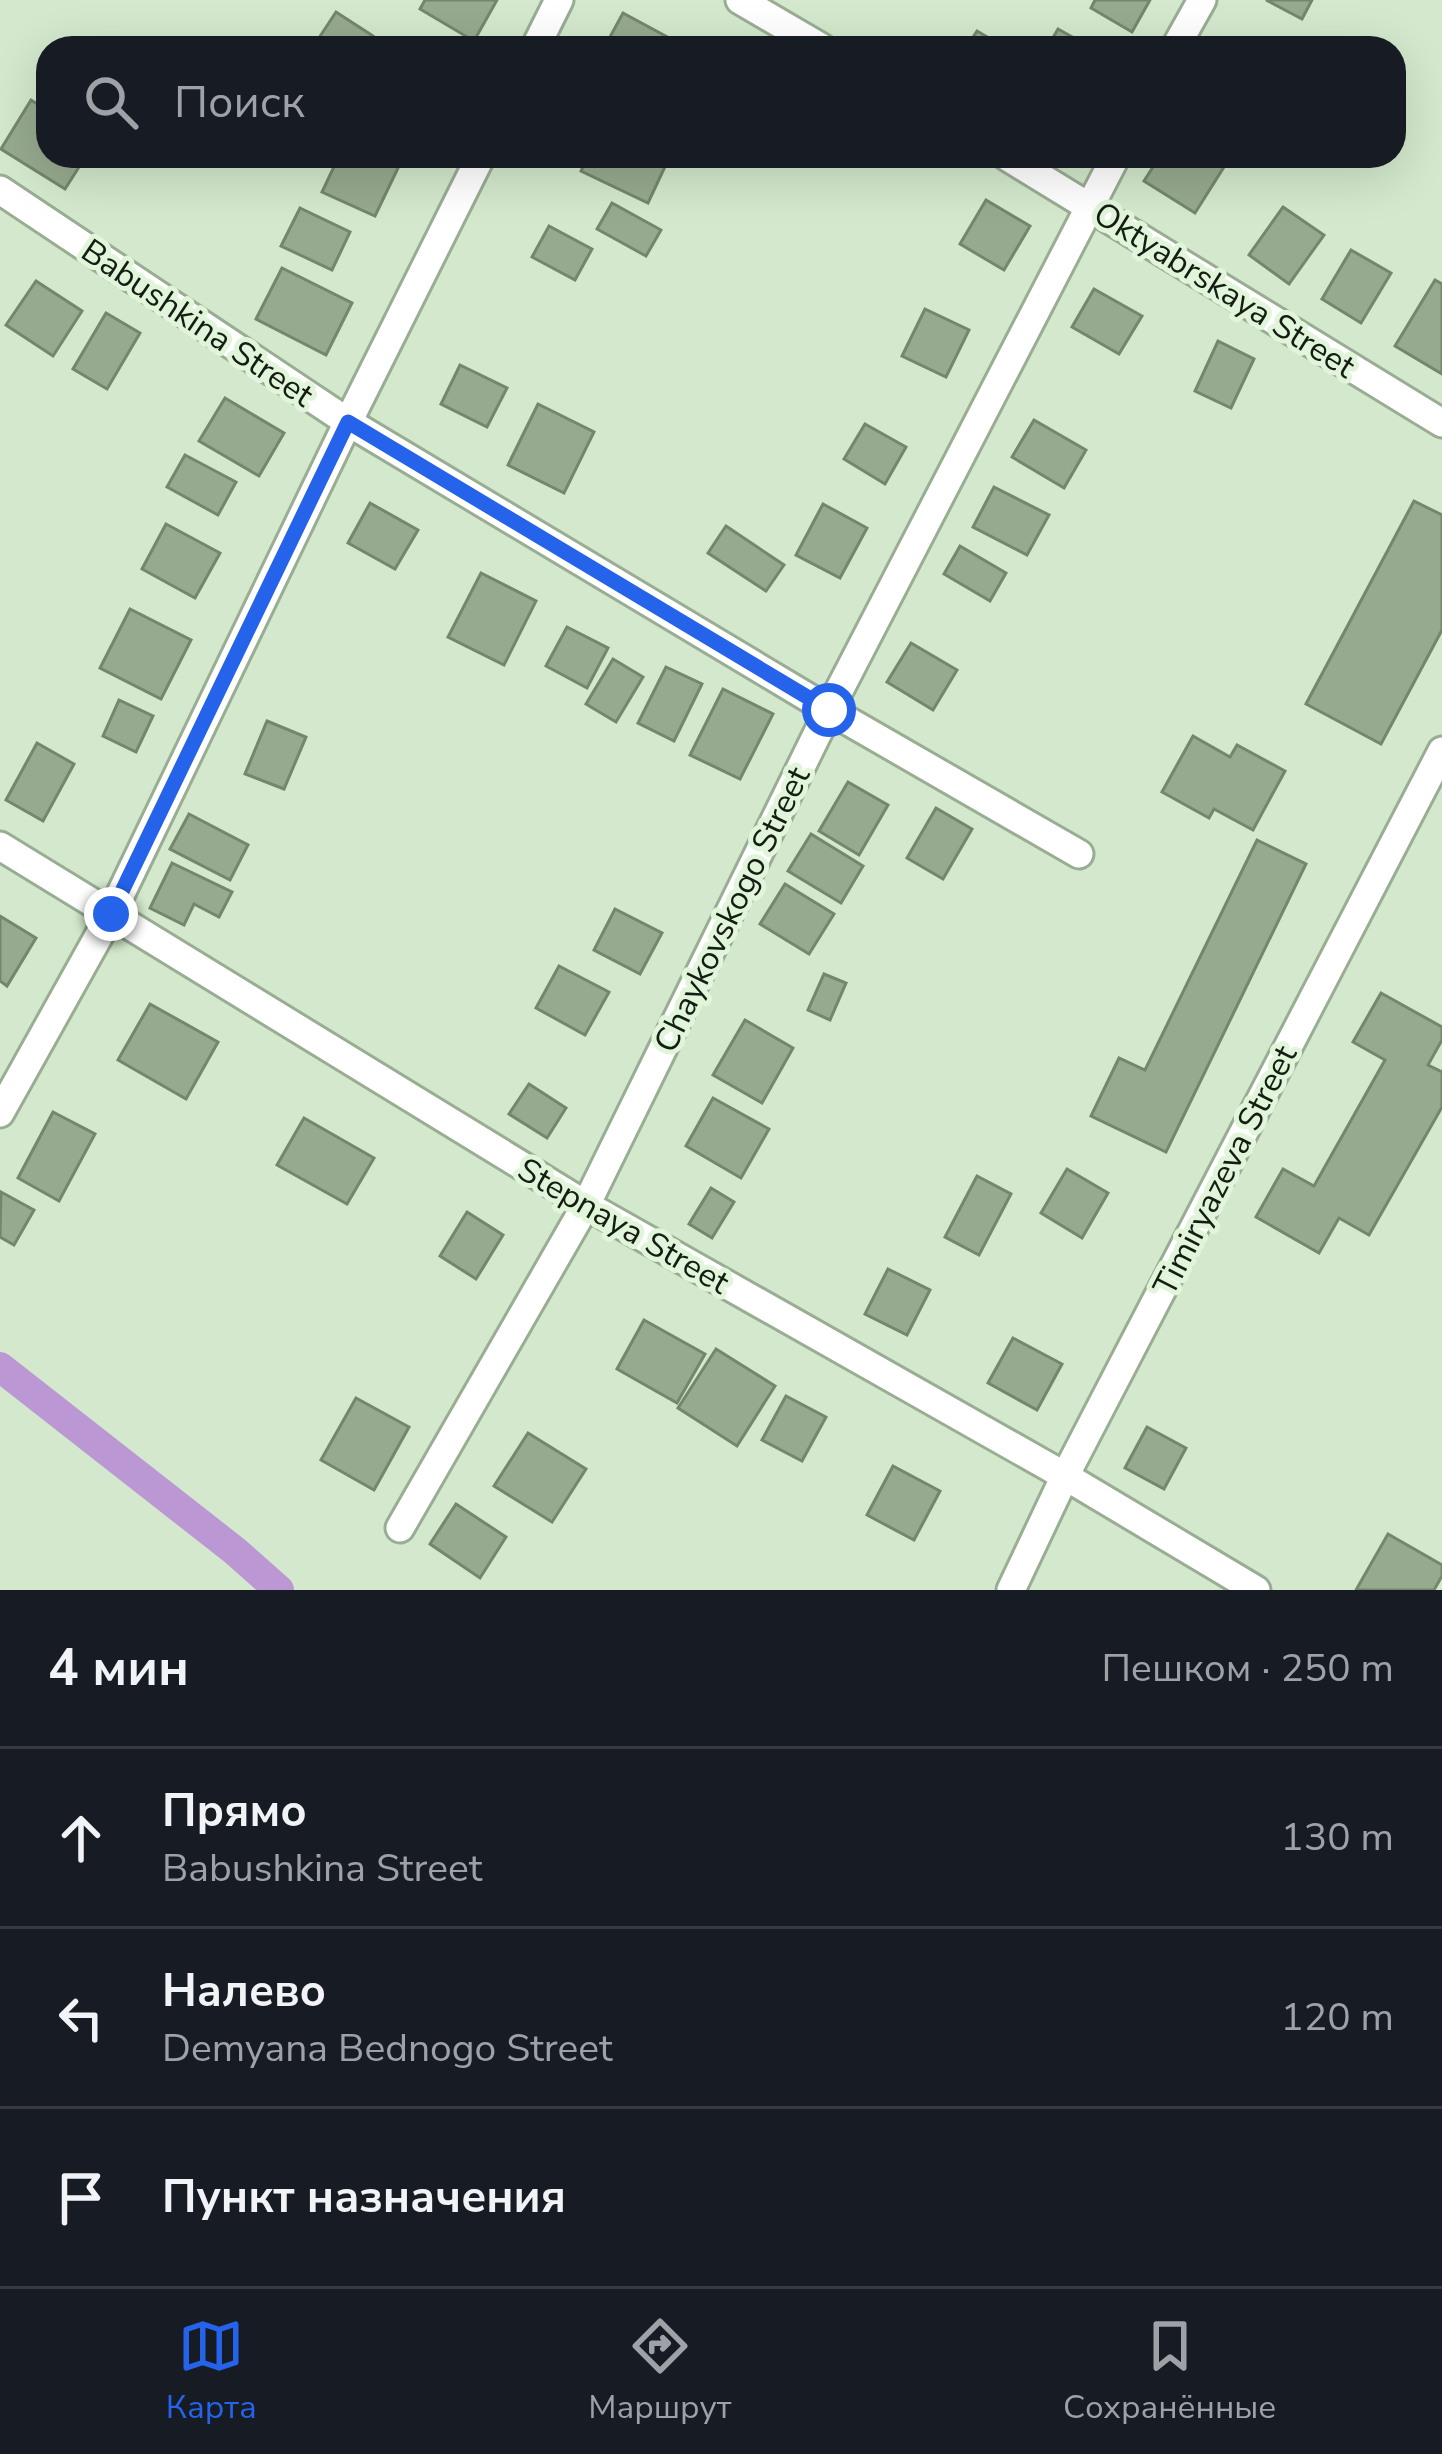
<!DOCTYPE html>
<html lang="ru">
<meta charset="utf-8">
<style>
:root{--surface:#171b24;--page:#242831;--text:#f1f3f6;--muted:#9ea1a6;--line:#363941;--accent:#2563eb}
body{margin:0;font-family:"Nunito Sans",sans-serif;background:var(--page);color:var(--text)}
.stop{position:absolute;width:36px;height:36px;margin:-27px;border:9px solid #2563eb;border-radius:50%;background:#fff}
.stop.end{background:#2563eb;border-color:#fff;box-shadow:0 3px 12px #0008}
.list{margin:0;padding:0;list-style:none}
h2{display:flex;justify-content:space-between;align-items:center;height:156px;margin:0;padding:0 48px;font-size:51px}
h2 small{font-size:39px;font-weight:400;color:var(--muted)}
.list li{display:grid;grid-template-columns:78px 1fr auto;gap:36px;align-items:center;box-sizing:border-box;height:180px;padding:0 48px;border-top:3px solid var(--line)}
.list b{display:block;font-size:45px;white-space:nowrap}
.list p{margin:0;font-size:39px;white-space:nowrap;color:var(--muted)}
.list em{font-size:39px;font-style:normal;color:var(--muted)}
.icon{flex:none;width:66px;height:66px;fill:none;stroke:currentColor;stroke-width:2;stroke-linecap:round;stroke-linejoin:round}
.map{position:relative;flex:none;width:1442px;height:1590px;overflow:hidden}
.search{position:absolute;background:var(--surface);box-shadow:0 12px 48px #0002;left:36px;right:36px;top:36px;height:132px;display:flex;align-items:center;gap:30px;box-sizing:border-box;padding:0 42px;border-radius:36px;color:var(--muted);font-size:45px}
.sheet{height:696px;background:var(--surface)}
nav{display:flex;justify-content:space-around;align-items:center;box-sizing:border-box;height:168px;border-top:3px solid var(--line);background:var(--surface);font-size:33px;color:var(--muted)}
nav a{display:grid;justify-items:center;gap:6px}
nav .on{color:var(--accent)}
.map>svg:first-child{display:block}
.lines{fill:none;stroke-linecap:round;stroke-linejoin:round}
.canal{stroke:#bb98d3;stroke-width:30}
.building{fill:#96aa8f;stroke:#74876d;stroke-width:3}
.minor-casing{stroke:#99ad93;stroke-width:33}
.minor{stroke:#fff;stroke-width:27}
.route{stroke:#2563eb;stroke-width:15}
.labels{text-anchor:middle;stroke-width:10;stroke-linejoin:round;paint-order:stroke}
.street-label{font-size:33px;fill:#151c13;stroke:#e0f5d9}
</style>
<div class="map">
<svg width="1442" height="1590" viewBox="0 0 1442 1590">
<rect width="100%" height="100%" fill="#d3e8cc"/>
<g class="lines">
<polyline class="canal" points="0,1367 235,1551 279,1590"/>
</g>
<g class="building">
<polygon points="425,0 497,0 474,41 420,9"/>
<polygon points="1095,0 1150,0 1132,32 1091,8"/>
<polygon points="1266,0 1312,0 1302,19"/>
<polygon points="336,12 373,36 366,48 313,47"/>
<polygon points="623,13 669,38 664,48 604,48"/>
<polygon points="1058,29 1090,47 1090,48 1047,48"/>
<polygon points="977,31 1006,48 966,48"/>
<polygon points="31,100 48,111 48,156 86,156 65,189 1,149"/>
<polygon points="339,156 378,156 399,166 375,216 322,192"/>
<polygon points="588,156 670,156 648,203 581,171"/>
<polygon points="1160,156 1207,156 1224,167 1195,213 1144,181"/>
<polygon points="986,200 1030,226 1004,270 960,244"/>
<polygon points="612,203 661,230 646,256 597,229"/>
<polygon points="1283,207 1324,235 1289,284 1249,255"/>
<polygon points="300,208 350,232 332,270 281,246"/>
<polygon points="549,226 592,249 575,280 532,257"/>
<polygon points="1351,250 1391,273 1361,323 1322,299"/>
<polygon points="282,268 352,303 326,355 256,319"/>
<polygon points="1435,280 1442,284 1442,374 1395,346"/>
<polygon points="36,281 82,311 53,356 6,325"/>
<polygon points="1094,289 1142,316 1119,354 1072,327"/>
<polygon points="925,309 969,330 946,377 902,356"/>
<polygon points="106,313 140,333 107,389 73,369"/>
<polygon points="1218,341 1254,359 1231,408 1195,391"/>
<polygon points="460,365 507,388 487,427 441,404"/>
<polygon points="225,398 284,433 259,476 199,441"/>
<polygon points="538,404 594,432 564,493 508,465"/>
<polygon points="1034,420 1086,450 1064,488 1012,457"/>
<polygon points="865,424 906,447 885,484 844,459"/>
<polygon points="185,455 236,482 218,515 167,487"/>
<polygon points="994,487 1049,515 1027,555 973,527"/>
<polygon points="1414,501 1442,515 1442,630 1381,744 1306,704"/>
<polygon points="370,503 418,530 395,569 348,543"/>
<polygon points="823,504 867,528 840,578 796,555"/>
<polygon points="166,524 220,553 195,598 142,569"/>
<polygon points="726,526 784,565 766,591 708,553"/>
<polygon points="960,546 1006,573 990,601 944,574"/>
<polygon points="481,573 536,601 504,665 448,637"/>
<polygon points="130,609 191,640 161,699 100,668"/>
<polygon points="567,627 608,648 587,688 546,666"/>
<polygon points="911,643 957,670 933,710 887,682"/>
<polygon points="613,659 643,677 616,722 586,704"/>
<polygon points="666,667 702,684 674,741 638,723"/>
<polygon points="723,689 773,714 740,779 690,755"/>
<polygon points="119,700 153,716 136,752 103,736"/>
<polygon points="267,721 306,737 284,789 245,774"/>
<polygon points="1193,736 1230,757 1237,745 1285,771 1253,830 1214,809 1209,818 1162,792"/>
<polygon points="37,743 74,764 43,821 6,800"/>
<polygon points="848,782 888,805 859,855 819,831"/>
<polygon points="936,808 972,829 943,879 907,858"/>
<polygon points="189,814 248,845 230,880 170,849"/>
<polygon points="811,834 863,866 841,903 788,871"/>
<polygon points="1257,840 1306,864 1166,1152 1091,1116 1119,1058 1145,1070"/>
<polygon points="172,863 232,892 219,917 194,904 184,925 150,908"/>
<polygon points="785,884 834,914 809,954 760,924"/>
<polygon points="615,909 662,933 640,974 594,950"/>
<polygon points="0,916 36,938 7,986 0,981"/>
<polygon points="559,966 609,992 585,1035 536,1008"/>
<polygon points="824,974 846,983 830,1020 808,1010"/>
<polygon points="1381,993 1442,1027 1442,1040 1428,1065 1442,1072 1442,1107 1369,1235 1339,1218 1319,1253 1256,1217 1283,1169 1314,1186 1385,1060 1353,1042"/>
<polygon points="150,1004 218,1042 186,1099 118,1060"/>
<polygon points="745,1020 793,1048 762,1103 713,1075"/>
<polygon points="529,1084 566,1108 547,1138 509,1114"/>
<polygon points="713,1098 769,1129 741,1178 686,1146"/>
<polygon points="53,1112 95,1134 59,1201 18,1178"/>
<polygon points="304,1118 374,1158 347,1204 277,1165"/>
<polygon points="1067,1169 1108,1193 1082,1238 1041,1213"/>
<polygon points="977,1176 1011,1194 979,1255 945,1237"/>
<polygon points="711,1188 734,1202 712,1238 689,1224"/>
<polygon points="1,1192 34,1210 14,1245 0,1237"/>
<polygon points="467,1212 503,1235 476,1279 440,1256"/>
<polygon points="888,1269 930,1290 907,1335 865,1314"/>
<polygon points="644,1320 705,1354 677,1403 617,1369"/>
<polygon points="1013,1338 1062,1364 1037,1410 988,1383"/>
<polygon points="716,1349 775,1386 737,1446 678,1408"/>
<polygon points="786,1396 826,1417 802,1461 762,1440"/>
<polygon points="356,1398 409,1427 374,1490 321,1460"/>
<polygon points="1147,1427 1186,1448 1164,1489 1125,1468"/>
<polygon points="528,1433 586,1469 552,1522 494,1486"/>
<polygon points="893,1466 940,1491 914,1540 867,1515"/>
<polygon points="456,1504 506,1537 480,1578 430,1544"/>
<polygon points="1388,1534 1442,1565 1442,1576 1434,1590 1356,1590"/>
</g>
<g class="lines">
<g class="minor-casing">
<g id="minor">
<polyline points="740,0 822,48"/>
<polyline points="535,48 559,0"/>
<polyline points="1175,48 1202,0"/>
<polyline points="1006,156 1442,423"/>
<polyline points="0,190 348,422 829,710 1079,854"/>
<polyline points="0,846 586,1205 1065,1476 1256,1590"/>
<polyline points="0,1113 111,914 348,422 481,156"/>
<polyline points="400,1528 586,1205 829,710 1116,156"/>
<polyline points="1011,1590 1065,1476 1442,751"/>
</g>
</g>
<use href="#minor" class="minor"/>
</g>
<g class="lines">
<polyline class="route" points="111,914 348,422 829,710"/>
</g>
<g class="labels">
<g class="street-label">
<text transform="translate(1225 289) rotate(32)" y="12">Oktyabrskaya Street</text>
<text transform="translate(198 322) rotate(34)" y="12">Babushkina Street</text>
<text transform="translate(731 909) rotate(-64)" y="12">Chaykovskogo Street</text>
<text transform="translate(1224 1170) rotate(-63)" y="12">Timiryazeva Street</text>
<text transform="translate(624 1225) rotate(30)" y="12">Stepnaya Street</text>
</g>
</g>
</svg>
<div class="stop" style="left:829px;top:710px"></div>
<div class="stop end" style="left:111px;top:914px"></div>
<div class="search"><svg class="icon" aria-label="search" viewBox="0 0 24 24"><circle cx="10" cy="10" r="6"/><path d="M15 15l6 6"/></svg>Поиск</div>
</div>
<section class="sheet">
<h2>4 мин<small>Пешком · 250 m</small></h2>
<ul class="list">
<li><svg class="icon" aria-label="ahead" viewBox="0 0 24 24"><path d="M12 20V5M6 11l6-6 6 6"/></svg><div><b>Прямо</b><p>Babushkina Street</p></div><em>130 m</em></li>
<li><svg class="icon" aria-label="left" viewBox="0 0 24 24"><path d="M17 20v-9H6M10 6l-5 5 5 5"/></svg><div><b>Налево</b><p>Demyana Bednogo Street</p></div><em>120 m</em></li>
<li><svg class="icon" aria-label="arrive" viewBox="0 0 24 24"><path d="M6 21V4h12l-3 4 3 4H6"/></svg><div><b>Пункт назначения</b></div></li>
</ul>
</section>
<nav>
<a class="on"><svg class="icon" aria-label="map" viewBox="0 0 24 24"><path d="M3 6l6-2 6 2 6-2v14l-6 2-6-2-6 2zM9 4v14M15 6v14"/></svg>Карта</a>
<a><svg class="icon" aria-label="directions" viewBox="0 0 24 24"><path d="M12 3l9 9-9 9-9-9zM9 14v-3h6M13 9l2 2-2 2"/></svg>Маршрут</a>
<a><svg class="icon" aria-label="saved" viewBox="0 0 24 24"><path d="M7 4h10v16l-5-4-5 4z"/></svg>Сохранённые</a>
</nav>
